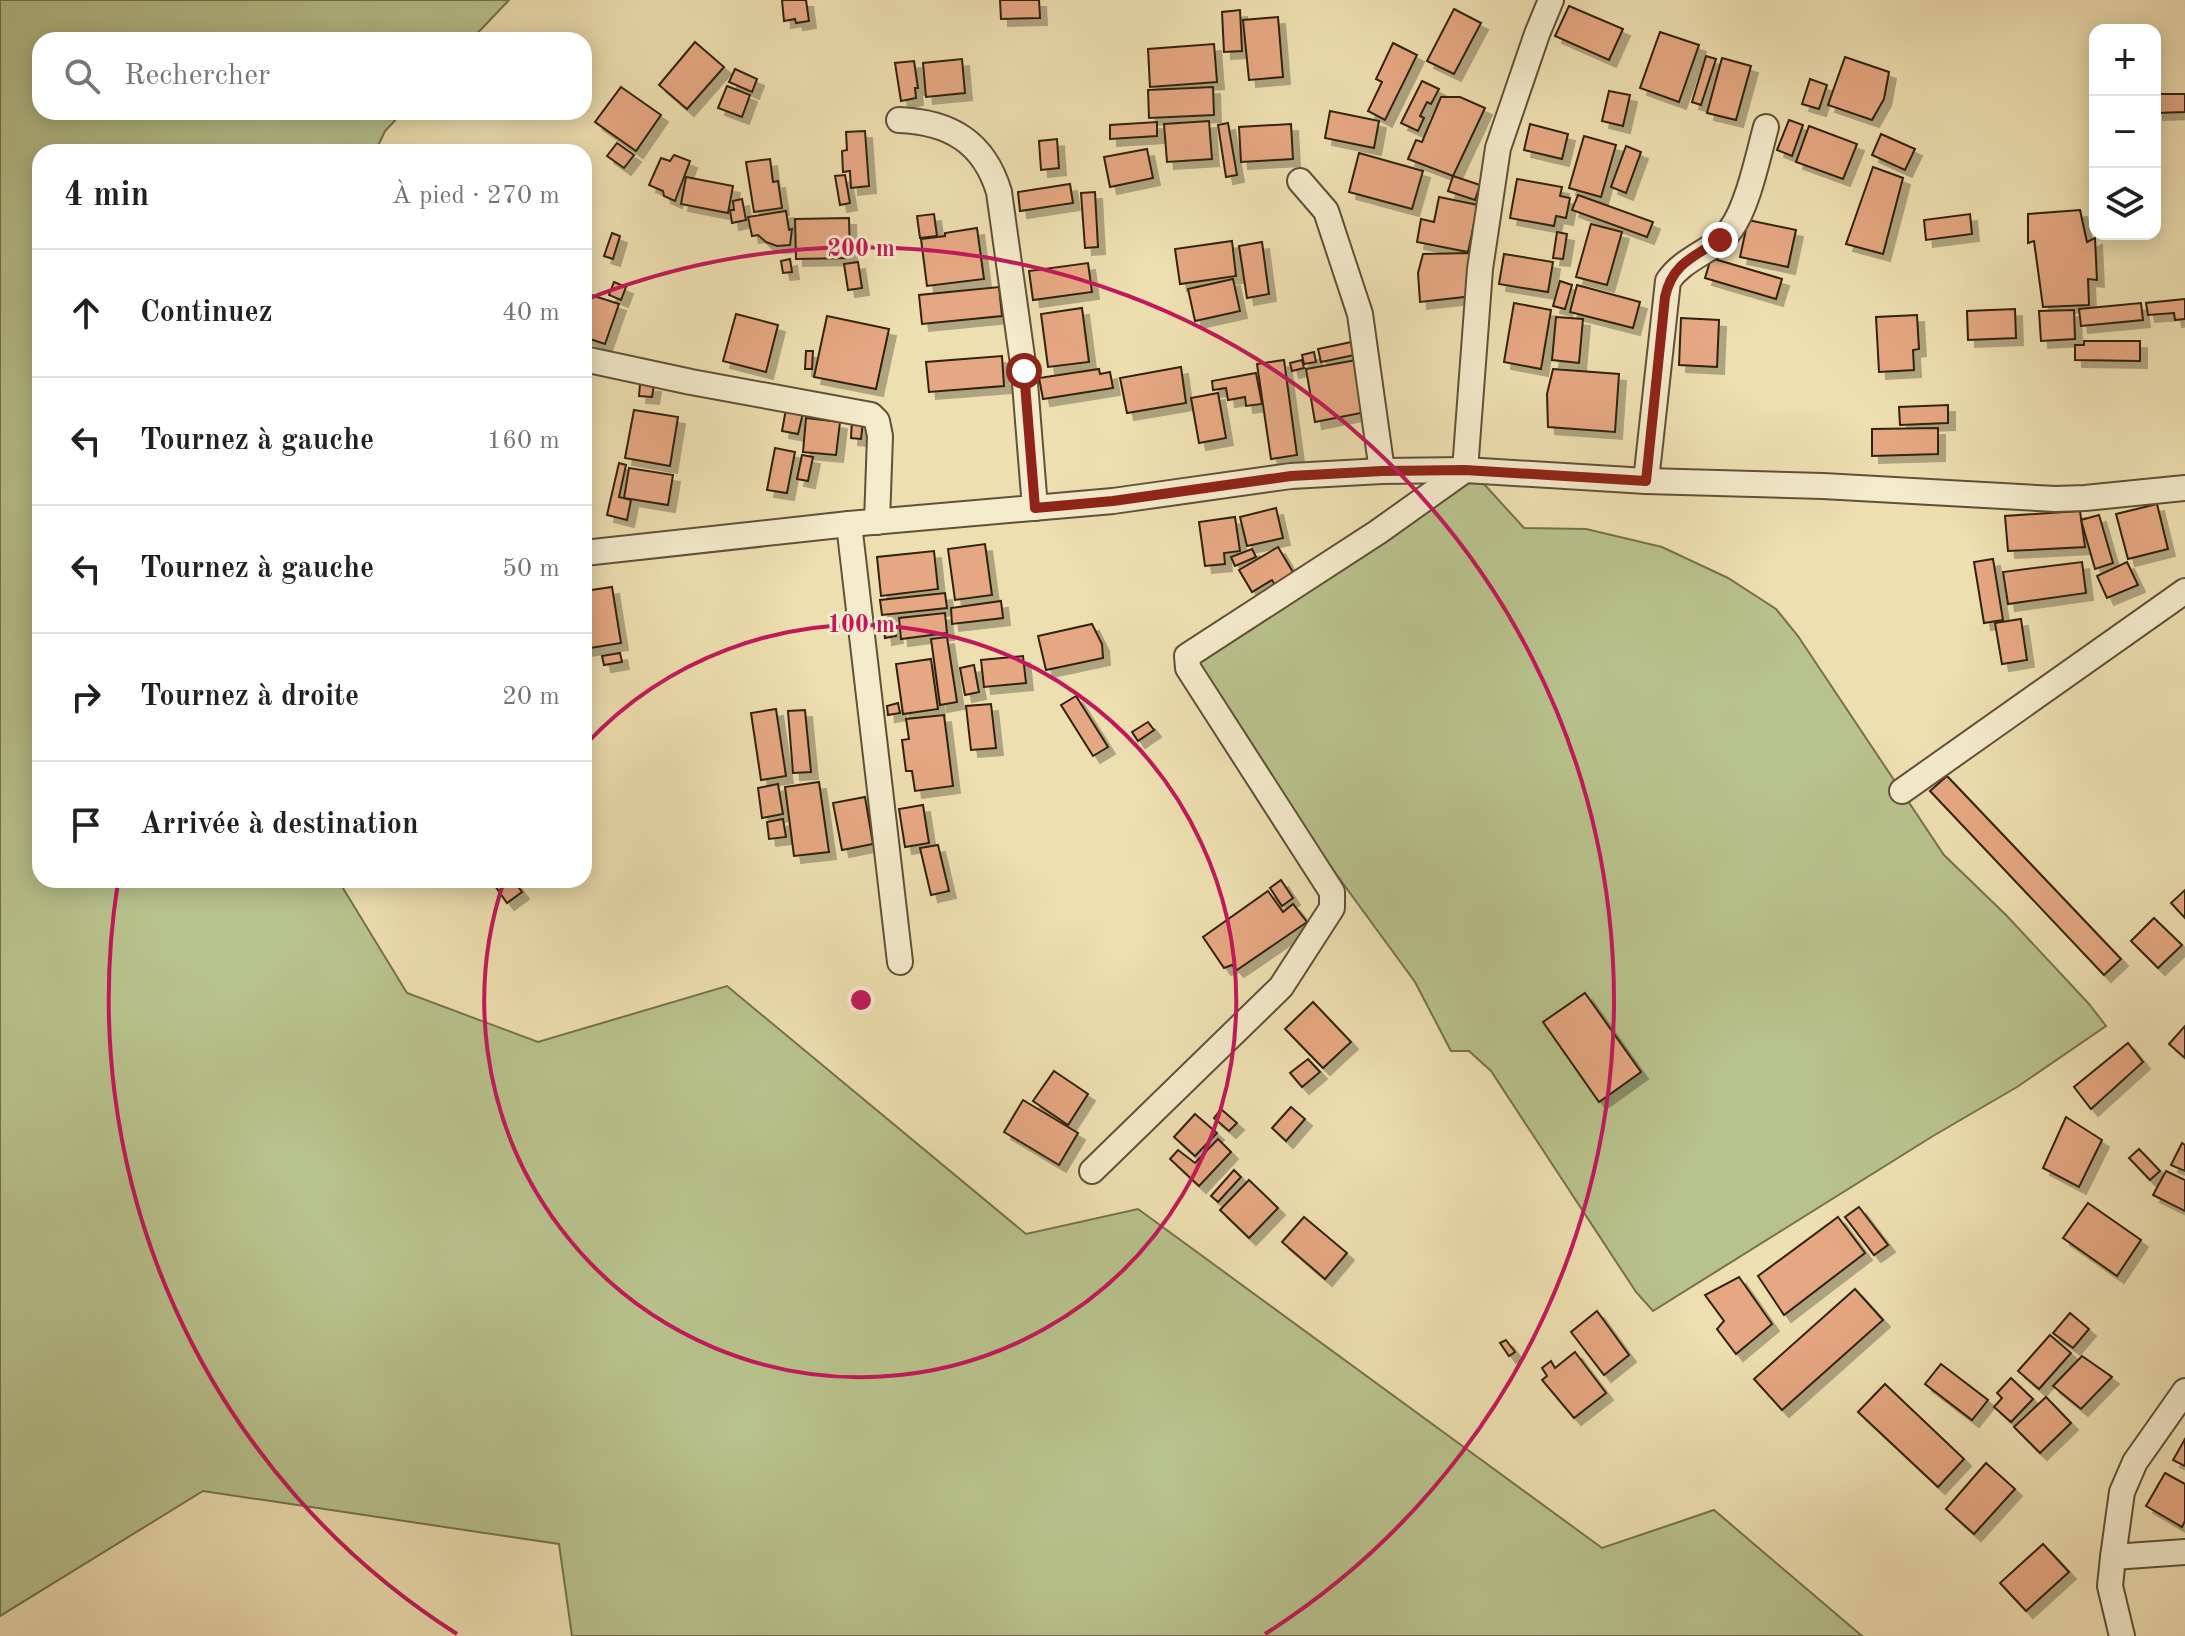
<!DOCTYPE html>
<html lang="fr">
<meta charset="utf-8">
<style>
:root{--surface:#fff;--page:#f2f2f2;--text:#202124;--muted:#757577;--line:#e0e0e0}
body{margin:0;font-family:"Old Standard TT",serif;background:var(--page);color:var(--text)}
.controls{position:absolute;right:24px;top:24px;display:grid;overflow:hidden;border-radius:16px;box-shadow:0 4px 20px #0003}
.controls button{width:72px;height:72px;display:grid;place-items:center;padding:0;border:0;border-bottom:2px solid var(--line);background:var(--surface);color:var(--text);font:40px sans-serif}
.stop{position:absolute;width:24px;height:24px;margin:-18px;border:6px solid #8f2418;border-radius:50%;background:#fff}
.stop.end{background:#8f2418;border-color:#fff;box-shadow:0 2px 8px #0008}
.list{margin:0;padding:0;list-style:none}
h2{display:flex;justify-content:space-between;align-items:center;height:104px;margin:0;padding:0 32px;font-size:34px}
h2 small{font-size:26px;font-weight:400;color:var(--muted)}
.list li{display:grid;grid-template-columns:52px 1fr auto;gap:24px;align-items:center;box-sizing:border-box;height:128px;padding:0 32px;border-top:2px solid var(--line)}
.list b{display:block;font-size:30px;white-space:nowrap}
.list em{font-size:26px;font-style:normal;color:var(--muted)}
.icon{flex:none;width:44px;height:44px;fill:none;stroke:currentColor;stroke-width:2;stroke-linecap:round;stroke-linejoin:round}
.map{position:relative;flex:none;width:2185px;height:1636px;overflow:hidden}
.search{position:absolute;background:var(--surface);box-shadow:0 4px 20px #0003;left:32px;top:32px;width:560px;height:88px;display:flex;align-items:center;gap:20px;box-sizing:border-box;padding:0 28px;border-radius:24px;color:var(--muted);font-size:30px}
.panel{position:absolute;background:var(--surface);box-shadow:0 4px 20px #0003;left:32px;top:144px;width:560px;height:744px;border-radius:24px}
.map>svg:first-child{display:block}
.green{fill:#b8c28c;stroke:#74724e;stroke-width:2}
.building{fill:#e6a882;stroke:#30220f;stroke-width:2;filter:url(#shadow)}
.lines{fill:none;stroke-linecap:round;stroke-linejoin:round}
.street-casing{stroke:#605137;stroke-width:28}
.street{stroke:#f4eacc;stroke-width:24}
.route{stroke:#8f2418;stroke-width:10}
.ring{fill:none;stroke:#c2185b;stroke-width:4}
.centre{fill:#c2185b;stroke:#f4eacc;stroke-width:4}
.ring-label{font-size:24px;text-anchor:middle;font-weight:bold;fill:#c2185b;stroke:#f4eacc;stroke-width:6;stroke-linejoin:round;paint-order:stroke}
</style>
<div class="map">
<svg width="2185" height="1636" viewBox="0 0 2185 1636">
<defs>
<filter id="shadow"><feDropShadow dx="7" dy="7" stdDeviation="0" flood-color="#0004"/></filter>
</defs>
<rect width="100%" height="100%" fill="#eedfb0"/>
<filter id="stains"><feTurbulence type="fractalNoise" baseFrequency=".0025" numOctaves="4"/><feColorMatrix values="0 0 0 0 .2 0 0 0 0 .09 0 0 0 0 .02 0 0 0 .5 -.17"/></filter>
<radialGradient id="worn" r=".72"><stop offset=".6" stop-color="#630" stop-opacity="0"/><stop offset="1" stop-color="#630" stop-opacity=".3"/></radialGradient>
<g class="green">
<polygon points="0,0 509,0 471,40 40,40 40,112 403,112 385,131 375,152 40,152 40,880 338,880 407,993 538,1042 727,986 1026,1234 1138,1209 1602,1548 1714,1510 1862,1636 572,1636 559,1544 203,1491 0,1616"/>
<polygon points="1474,473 1524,528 1586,529 1662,547 1728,578 1776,609 1798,636 1944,855 2006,915 2089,1004 2106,1026 2017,1087 1933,1136 1653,1311 1636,1292 1491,1071 1469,1051 1451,1051 1415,982 1260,770 1184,648"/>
</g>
<g class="building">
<polygon points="782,0 806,0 809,21 796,23 795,19 784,21"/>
<polygon points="1000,0 1039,0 1040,18 1001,19"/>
<polygon points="1569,6 1623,29 1609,60 1555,36"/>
<polygon points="1454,9 1481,23 1454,74 1427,61"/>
<polygon points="1240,10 1242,51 1224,52 1222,12"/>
<polygon points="1278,17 1283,77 1249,80 1243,20"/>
<polygon points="1660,32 1699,45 1679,102 1640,88"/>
<polygon points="695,42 724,67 687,109 659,85"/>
<polygon points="1393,43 1417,55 1385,120 1368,111 1382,82 1376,79"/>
<polygon points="1214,44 1217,82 1150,87 1148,49"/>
<polygon points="1706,56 1716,59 1701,105 1692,102"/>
<polygon points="1845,57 1889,72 1884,99 1872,120 1828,105"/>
<polygon points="1722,58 1751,66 1736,120 1707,113"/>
<polygon points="962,59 965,93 926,97 923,63"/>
<polygon points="914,61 918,88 915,88 916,98 901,101 895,63"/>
<polygon points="735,69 757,79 752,92 729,82"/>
<polygon points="1810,79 1827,85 1819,109 1802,104"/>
<polygon points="1422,81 1439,89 1431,104 1427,102 1420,116 1424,118 1418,131 1401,123"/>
<polygon points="727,86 750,95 742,117 718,108"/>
<polygon points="621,87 661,115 636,151 595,122"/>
<polygon points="1213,87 1214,115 1149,118 1148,90"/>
<polygon points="1609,91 1630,95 1623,126 1602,121"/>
<polygon points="2156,94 2185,94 2185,112 2156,113"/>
<polygon points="1441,97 1460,97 1485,108 1453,176 1408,159 1416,140 1422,142"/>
<polygon points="1330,111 1379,121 1374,148 1325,138"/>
<polygon points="1789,120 1803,125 1792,156 1777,150"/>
<polygon points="1209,121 1212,159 1167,162 1164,124"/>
<polygon points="1157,122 1157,136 1110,139 1110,125"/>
<polygon points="1228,123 1237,175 1226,177 1218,125"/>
<polygon points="1291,124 1293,159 1241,162 1239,127"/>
<polygon points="1530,124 1568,134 1562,159 1524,150"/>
<polygon points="1809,126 1857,144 1843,179 1796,162"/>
<polygon points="865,131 869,186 851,188 850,171 843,172 842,151 847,150 846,132"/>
<polygon points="1881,134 1915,149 1905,170 1872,155"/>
<polygon points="1584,136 1616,145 1601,197 1569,188"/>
<polygon points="1057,139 1059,168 1041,170 1039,141"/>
<polygon points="617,143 634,155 624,168 607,156"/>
<polygon points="1626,146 1641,152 1626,193 1611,187"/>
<polygon points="1147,149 1153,178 1110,187 1104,157"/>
<polygon points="1359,153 1423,171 1412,209 1349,192"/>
<polygon points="674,155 690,161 675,201 664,196 663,191 649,185 661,158 670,161"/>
<polygon points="770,159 773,182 778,181 782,208 754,212 746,162"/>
<polygon points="1873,167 1903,178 1883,254 1846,244"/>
<polygon points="845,175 850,203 840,205 835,176"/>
<polygon points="1453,176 1480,185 1475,200 1448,191"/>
<polygon points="686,177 733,186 728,213 681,204"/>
<polygon points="1517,179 1562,187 1560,196 1570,198 1566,218 1556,216 1554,226 1510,218"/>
<polygon points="1070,184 1073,203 1020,211 1018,192"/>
<polygon points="1095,192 1098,247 1085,248 1081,193"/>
<polygon points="1578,195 1653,222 1647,237 1572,210"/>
<polygon points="1439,197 1478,205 1468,252 1417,242 1421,219 1434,222"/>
<polygon points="742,199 746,220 732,223 730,210 734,210 733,201"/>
<polygon points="2080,210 2087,242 2095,238 2097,280 2088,279 2089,305 2043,307 2034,241 2028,243 2028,214"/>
<polygon points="786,211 789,230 792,229 790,245 777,246 766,242 758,235 752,236 748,217"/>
<polygon points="934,214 937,236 920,238 917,216"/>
<polygon points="1970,214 1972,234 1926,240 1924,220"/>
<polygon points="849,218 850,258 796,259 795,219"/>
<polygon points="1748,220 1796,230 1788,267 1740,257"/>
<polygon points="1591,224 1622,232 1607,285 1576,277"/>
<polygon points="977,228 984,279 927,286 921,239 945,236 945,233"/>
<polygon points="1557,232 1567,234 1563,259 1553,258"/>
<polygon points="612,233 620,236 613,259 604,256"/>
<polygon points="1232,241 1236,276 1180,284 1175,249"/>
<polygon points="1262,242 1269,294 1247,298 1239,246"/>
<polygon points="1471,253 1473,296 1420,302 1418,273 1423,254"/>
<polygon points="1504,254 1553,262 1548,292 1499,284"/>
<polygon points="1711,258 1782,279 1776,299 1705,278"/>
<polygon points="790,259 792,272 783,273 781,261"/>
<polygon points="858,262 862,288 848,290 844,264"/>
<polygon points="1088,263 1092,292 1033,300 1029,271"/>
<polygon points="1233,279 1240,311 1195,321 1188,289"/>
<polygon points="1560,281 1572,285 1565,309 1553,306"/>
<polygon points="614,282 626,287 621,300 609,295"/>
<polygon points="1577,285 1640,302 1633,328 1570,312"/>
<polygon points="999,287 1002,316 922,324 919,295"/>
<polygon points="588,294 619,304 605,344 584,337 584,304"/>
<polygon points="2185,299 2185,319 2175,320 2174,313 2148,315 2146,303"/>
<polygon points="1514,303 1551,310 1541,369 1504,362"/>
<polygon points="2141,303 2143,320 2081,326 2079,309"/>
<polygon points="1082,308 1089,362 1048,367 1041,314"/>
<polygon points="2015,309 2016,338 1968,340 1967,311"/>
<polygon points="2074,310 2075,339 2041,341 2039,311"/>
<polygon points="736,314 778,325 766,372 723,361"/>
<polygon points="1917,315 1919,349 1913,350 1914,370 1879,372 1876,317"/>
<polygon points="827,316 889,329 876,389 814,377"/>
<polygon points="1556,317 1583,319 1579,363 1552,360"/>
<polygon points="1681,318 1719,320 1717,367 1679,365"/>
<polygon points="1361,340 1364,353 1321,362 1318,349"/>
<polygon points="2084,341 2140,341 2140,361 2075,360 2075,345 2084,345"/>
<polygon points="806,351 813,351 812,369 805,369"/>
<polygon points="1314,352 1316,362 1304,364 1302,355"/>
<polygon points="1002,356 1004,386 929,392 926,362"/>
<polygon points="1362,359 1371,411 1315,422 1306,369"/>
<polygon points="1284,360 1297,455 1271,459 1257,364"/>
<polygon points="1302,360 1304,368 1292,371 1290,363"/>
<polygon points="1181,367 1186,403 1127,413 1120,378"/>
<polygon points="1099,369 1100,374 1110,372 1113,388 1043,399 1039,378"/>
<polygon points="1553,369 1619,374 1615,432 1548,427 1547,394"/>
<polygon points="1256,373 1262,404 1246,406 1245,397 1228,400 1226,388 1213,390 1212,381"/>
<polygon points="640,384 654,385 652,397 639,396"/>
<polygon points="1218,393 1226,438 1199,443 1191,398"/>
<polygon points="1948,405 1948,423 1900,425 1899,407"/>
<polygon points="786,409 803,413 798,434 782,431"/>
<polygon points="634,410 678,417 670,466 625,458"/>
<polygon points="806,418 840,422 836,455 803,452"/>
<polygon points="852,420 863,421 861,439 851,438"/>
<polygon points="1938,428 1938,454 1872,456 1872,429"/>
<polygon points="775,448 795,452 787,493 767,490"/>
<polygon points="802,455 813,457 808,481 797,479"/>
<polygon points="619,463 626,465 619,497 631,500 627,520 607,515"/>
<polygon points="629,468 673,475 668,505 624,498"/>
<polygon points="2157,504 2168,549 2128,559 2116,514"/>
<polygon points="1276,508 1283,538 1247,546 1240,517"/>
<polygon points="2080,511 2085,547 2008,551 2005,516"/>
<polygon points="2099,515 2113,563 2095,569 2081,520"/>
<polygon points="1235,517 1240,551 1224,553 1225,564 1205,566 1199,522"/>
<polygon points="985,544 992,595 955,600 948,549"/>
<polygon points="1278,547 1294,574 1275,585 1272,580 1252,592 1239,570"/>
<polygon points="1252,549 1256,557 1235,566 1231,557"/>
<polygon points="934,551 938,589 881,596 877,557"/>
<polygon points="1993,559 2003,620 1984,623 1974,562"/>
<polygon points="2082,562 2086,593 2008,604 2003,572"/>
<polygon points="2127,562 2138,585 2107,598 2097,576"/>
<polygon points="612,587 621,643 584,649 584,591"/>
<polygon points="945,593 947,608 882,615 880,600"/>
<polygon points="1001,601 1003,618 952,624 951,608"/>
<polygon points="945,613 947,633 901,639 899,618"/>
<polygon points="893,619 896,636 885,638 883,620"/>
<polygon points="2021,619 2027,660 2002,664 1995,623"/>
<polygon points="1092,624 1102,644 1103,658 1046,670 1038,636"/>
<polygon points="947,637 957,702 940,705 931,639"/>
<polygon points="620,653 622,662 604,665 602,656"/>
<polygon points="1023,656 1026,683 984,687 981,660"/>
<polygon points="931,659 938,709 903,714 896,664"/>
<polygon points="974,665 979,692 965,695 960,668"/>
<polygon points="1076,696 1108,747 1093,756 1061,705"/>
<polygon points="898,703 900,713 888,715 887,706"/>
<polygon points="991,704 996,748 971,750 966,706"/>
<polygon points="776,709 786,776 761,780 751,713"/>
<polygon points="805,710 811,772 793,773 788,711"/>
<polygon points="944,715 953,786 915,791 912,771 906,771 902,740 909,739 906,719"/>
<polygon points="1148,722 1154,730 1138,741 1132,732"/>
<polygon points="1947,776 2121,959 2104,975 1930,791"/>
<polygon points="819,782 829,852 794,856 785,787"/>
<polygon points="778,784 783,814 762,818 758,788"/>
<polygon points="865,797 873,844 842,850 833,803"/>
<polygon points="923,805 929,843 905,847 899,809"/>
<polygon points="783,819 786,837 769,839 767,822"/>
<polygon points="938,845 949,891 931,895 920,848"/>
<polygon points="491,880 513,880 522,892 507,903"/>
<polygon points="1281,880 1293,898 1282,906 1270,888"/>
<polygon points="2185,890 2185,918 2171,903"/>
<polygon points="1268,891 1283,912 1293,904 1307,922 1237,970 1232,965 1224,968 1203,937"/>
<polygon points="2154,918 2182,945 2158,968 2131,941"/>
<polygon points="1585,993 1641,1072 1599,1102 1543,1022"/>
<polygon points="1313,1002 1351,1042 1323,1068 1285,1029"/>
<polygon points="2185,1026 2185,1058 2169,1044"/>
<polygon points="2128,1043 2143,1062 2091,1109 2074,1087"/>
<polygon points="1308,1059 1320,1072 1302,1087 1290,1073"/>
<polygon points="1054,1071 1088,1094 1068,1125 1033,1101"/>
<polygon points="1023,1100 1078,1133 1059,1165 1004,1132"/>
<polygon points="1291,1107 1305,1119 1286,1141 1272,1128"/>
<polygon points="1221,1109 1237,1123 1229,1131 1214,1118"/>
<polygon points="1195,1114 1217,1133 1195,1156 1174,1137"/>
<polygon points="2066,1117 2102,1140 2079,1187 2043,1168"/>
<polygon points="1218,1139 1231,1152 1199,1186 1170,1159 1178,1150 1195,1163"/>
<polygon points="2182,1143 2185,1145 2185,1171 2171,1165"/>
<polygon points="2139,1149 2160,1171 2150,1180 2129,1158"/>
<polygon points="1234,1170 1241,1177 1218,1202 1211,1196"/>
<polygon points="2166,1171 2185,1180 2185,1211 2153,1195"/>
<polygon points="1249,1180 1278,1208 1249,1238 1220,1210"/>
<polygon points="2088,1203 2141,1240 2117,1276 2063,1238"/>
<polygon points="1859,1207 1888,1245 1874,1255 1845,1217"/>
<polygon points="1304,1217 1347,1253 1325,1279 1282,1242"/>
<polygon points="1838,1217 1865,1253 1784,1315 1758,1276"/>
<polygon points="1739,1277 1772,1324 1736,1354 1717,1329 1724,1321 1705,1295"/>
<polygon points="1855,1289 1883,1320 1782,1410 1754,1379"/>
<polygon points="1597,1311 1629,1355 1604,1375 1571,1332"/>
<polygon points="2070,1313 2089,1329 2073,1348 2053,1333"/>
<polygon points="2050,1335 2071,1353 2039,1389 2018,1371"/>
<polygon points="1506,1340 1515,1352 1509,1356 1500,1343"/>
<polygon points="1575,1352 1606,1393 1574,1418 1542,1380 1547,1376 1542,1368 1551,1361 1555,1368"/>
<polygon points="2082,1356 2112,1377 2081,1409 2053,1386"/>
<polygon points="1941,1364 1988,1400 1972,1420 1925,1384"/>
<polygon points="2011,1378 2033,1399 2011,1422 1994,1407 2002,1398 1997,1393"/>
<polygon points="1885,1384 1964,1459 1938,1487 1858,1412"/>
<polygon points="2046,1397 2071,1423 2040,1453 2014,1427"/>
<polygon points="2185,1439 2185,1466 2173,1460"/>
<polygon points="1986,1463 2015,1489 1974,1534 1946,1509"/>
<polygon points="2165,1473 2185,1484 2185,1521 2182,1527 2146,1506"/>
<polygon points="2043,1544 2069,1572 2026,1611 2000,1583"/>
</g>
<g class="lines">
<g class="street-casing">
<g id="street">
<path d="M899 120C950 122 984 142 999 192L1024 371 1035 508"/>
<polyline points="1300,181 1326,211 1360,314 1382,471"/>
<polyline points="584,359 691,382 871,415 877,421 880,436 877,522"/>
<path d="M1646 481 1668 281C1684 257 1715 251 1731 229 1748 206 1758 156 1766 127"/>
<polyline points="849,524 900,962"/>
<polyline points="584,553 849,524 1113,501 1291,476 1382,471 1465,470 1646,481 1823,486 2055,499 2085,498 2185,488"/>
<polyline points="1902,791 2185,591"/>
<polyline points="1092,1171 1281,987 1332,908 1332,892 1188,668 1187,656 1378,532 1465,470 1480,269 1498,148 1537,34 1551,0"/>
<polyline points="2113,1557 2122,1492 2135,1462 2185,1391"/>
<polyline points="2122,1636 2110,1586 2113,1557 2185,1552"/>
</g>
</g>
<use href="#street" class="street"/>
</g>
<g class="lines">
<path class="route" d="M1024 371 1035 508 1113 501 1291 476 1382 471 1465 470 1646 481 1665 297C1672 264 1693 257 1720 240"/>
</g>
<g class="ring">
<path d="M586 744A376 376 0 1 1 504 881"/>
<path d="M457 1634A752 752 0 0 1 118 882M585 300A752 752 0 0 1 1265 1634"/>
</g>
<circle cx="861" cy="1000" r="12" class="centre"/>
<g class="ring-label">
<text x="861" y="256">200 m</text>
<text x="861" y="632">100 m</text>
</g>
<rect width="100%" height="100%" filter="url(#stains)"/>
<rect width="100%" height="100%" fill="url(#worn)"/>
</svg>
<div class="controls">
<button>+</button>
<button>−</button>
<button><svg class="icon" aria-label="layers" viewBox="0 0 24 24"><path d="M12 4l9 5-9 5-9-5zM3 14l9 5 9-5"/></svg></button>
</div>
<div class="stop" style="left:1024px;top:371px"></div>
<div class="stop end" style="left:1720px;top:240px"></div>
<div class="search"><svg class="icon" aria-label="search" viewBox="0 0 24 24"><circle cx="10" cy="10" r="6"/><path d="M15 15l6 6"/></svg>Rechercher</div>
<section class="panel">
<h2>4 min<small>À pied · 270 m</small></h2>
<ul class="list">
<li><svg class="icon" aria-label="ahead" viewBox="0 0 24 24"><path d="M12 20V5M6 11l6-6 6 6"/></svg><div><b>Continuez</b></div><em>40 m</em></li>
<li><svg class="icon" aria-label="left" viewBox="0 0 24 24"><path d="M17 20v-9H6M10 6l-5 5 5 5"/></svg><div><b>Tournez à gauche</b></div><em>160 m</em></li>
<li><svg class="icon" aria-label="left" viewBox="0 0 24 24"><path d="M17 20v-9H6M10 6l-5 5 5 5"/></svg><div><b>Tournez à gauche</b></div><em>50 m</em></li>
<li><svg class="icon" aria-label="right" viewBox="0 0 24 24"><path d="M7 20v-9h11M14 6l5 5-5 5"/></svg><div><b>Tournez à droite</b></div><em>20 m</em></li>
<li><svg class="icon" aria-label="arrive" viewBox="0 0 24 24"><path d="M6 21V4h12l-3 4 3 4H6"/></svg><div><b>Arrivée à destination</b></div></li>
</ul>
</section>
</div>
